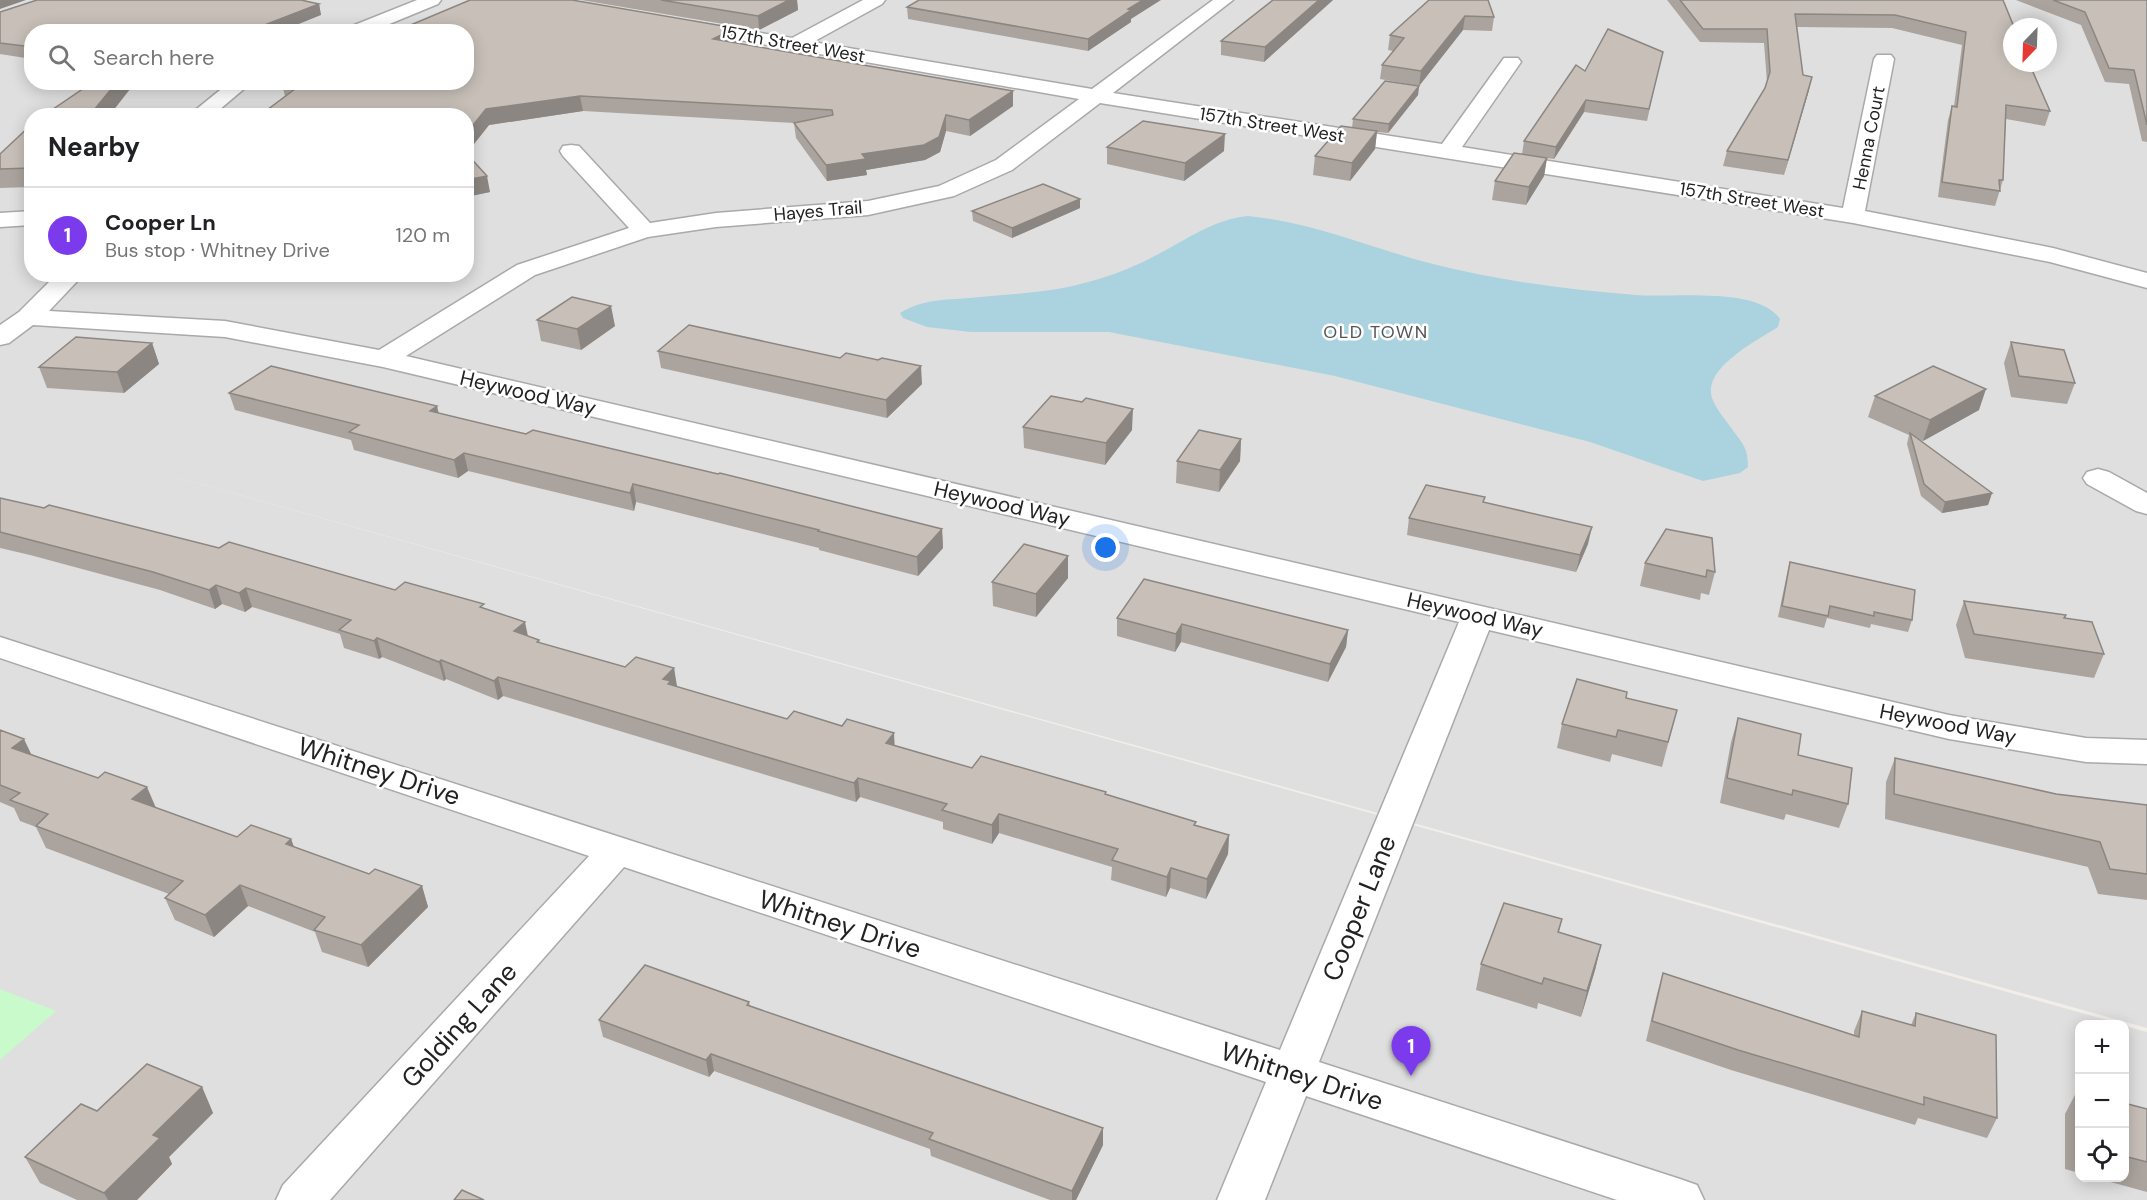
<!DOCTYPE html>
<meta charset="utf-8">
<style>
:root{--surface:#fff;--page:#f6f6f6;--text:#202124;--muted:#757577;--line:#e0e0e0;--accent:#7c3aed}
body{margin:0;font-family:"DM Sans",sans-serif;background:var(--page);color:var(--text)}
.controls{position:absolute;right:18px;bottom:18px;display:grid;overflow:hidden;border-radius:12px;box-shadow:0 3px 15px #0003}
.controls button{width:54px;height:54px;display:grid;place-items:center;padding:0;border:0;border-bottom:2px solid var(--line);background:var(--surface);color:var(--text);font:30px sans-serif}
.compass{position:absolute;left:2003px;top:18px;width:54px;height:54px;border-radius:50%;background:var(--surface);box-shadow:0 3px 15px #0003;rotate:203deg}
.you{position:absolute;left:1106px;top:548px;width:21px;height:21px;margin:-15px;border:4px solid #fff;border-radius:50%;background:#1a73e8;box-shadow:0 0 0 9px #1a73e833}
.badge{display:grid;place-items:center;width:39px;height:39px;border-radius:50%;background:var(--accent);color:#fff;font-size:20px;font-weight:700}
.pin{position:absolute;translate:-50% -50px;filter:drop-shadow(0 2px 3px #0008)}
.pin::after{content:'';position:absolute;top:32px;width:21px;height:18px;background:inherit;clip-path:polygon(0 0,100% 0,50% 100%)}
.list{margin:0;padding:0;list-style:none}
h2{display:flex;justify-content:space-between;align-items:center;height:78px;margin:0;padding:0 24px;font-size:26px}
h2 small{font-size:20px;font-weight:400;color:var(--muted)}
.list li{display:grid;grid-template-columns:39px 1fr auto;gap:18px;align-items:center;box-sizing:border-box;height:96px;padding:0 24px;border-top:2px solid var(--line)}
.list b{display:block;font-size:22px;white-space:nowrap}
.list p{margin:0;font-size:20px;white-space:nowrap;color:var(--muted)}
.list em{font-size:20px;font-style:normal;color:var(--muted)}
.icon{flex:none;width:33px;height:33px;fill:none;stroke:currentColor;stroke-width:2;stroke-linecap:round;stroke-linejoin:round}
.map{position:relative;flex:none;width:2147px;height:1200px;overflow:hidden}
.search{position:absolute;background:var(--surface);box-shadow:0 3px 15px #0003;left:24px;top:24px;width:450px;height:66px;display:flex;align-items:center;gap:15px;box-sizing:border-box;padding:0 21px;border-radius:24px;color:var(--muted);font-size:22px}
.panel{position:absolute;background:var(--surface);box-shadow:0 3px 15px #0003;left:24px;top:108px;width:450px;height:174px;border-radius:24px}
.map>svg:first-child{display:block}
.residential{fill:#e0dfdf;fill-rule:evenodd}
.park{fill:#c8facc}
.water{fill:#aad3df}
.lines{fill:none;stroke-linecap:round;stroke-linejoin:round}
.minor-casing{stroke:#a9a9a9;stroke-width:3}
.minor{fill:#fff;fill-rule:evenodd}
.wall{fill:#aba49e}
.shaded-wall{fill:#8b8681}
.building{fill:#c7bfb8;stroke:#8b8681;stroke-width:1.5}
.labels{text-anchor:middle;stroke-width:5;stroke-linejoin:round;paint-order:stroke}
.far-street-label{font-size:18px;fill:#222;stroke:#fff}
.far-neighbourhood-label{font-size:18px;letter-spacing:1.5px;fill:#555;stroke:#fff}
.street-label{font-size:21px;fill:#222;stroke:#fff}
.near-street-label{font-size:26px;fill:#222;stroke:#fff}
</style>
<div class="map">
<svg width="2147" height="1200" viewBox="0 0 2147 1200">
<rect width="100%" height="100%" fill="#f2efe9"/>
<path class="residential" d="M0 0H2147V1028L129 464 2121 1024H2080V1178H2124L2125 1026 2147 1032V1200H0ZM2012 27H2048V63H2012ZM32 32H466V82H32ZM32 116H466V274H32Z"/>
<polygon class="park" points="0,989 56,1011 0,1060"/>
<path class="water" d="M1248 216C1311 222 1368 247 1429 263 1496 280 1566 290 1636 295 1672 298 1758 286 1780 319L1778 327C1758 340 1702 368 1712 398 1716 409 1725 419 1732 429 1743 444 1748 448 1748 467L1740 473 1703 481 1590 442 1335 376 1109 332H971L927 327 903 318 900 313C924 299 942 300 970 298 1009 294 1050 293 1088 282 1115 275 1141 264 1164 251 1192 236 1216 219 1248 216Z"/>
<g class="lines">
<g class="minor-casing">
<g id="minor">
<polygon points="417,0 441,0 438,4 370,32 344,32 347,28"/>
<polygon points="863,0 885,0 882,4 813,42 1092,89 1213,0 1233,0 1113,93 1442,144 1504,58 1518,58 1521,62 1462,147 1843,208 1874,59 1877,55 1891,55 1894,59 1865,211 2053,248 2147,273 2147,288 2050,262 1853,223 1100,103 1012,170 954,196 868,215 716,227 648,237 535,275 406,356 1949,715 2086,738 2147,740 2147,764 2086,762 1949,739 1489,630 1319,1062 1680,1179 1697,1185 1704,1200 1617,1200 1306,1096 1265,1200 1217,1200 1266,1082 624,867 330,1200 276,1200 283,1185 589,856 0,658 0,637 1280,1050 1459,622 383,367 225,337 33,325 9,343 0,345 0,325 19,312 57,274 84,274 49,311 225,321 379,350 517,265 629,228 563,156 560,151 563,146 571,145 579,146 650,223 716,213 868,201 939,186 996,160 1079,99 693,32 687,31 684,27 687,23 693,22 792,38"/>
<polygon points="230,82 252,82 212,116 188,116"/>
<polygon points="32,211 32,225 0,227 0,213"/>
<polygon points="2098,469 2109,472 2147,493 2147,514 2136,511 2087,484 2083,478 2087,472"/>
</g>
</g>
<use href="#minor" class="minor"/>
</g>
<g class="wall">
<polygon points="581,0 797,0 798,10 759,30"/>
<polygon points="1273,0 1333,0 1264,62 1221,55 1221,41"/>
<polygon points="1429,0 1494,17 1492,31 1463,30 1419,86 1380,79 1382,65 1393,51 1388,50 1390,35"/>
<polygon points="1667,0 2003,0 2050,111 2045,126 2006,119 2003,180 1995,206 1938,197 1948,120 1952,106 1954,106 1962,45 1892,28 1797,27 1803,75 1809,90 1784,175 1723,166 1727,151 1765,88 1767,82 1764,43 1700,42"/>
<polygon points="2016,0 2147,0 2147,142 2142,141 2129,84 2105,82 2081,25"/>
<polygon points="319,4 321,15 32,32 32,59 0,54 0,12"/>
<polygon points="907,7 1131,19 1131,22 1088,51 908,19"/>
<polygon points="735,28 737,42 735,43 1013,91 1013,106 970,136 946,131 940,152 925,160 866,170 867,175 827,181 796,138 794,123 583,111 489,125 467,153 490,192 466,197 466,116 259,116 285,96 282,85"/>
<polygon points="1660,63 1647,121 1584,112 1554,159 1547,158 1544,176 1526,205 1492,200 1495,181 1522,154 1524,141 1585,71"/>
<polygon points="1419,86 1418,95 1388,133 1377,132 1375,149 1350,181 1313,175 1315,156 1352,128 1353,119"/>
<polygon points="32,124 32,187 0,188 0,154"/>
<polygon points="1107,147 1224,151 1184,181 1107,164"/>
<polygon points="1080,199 1080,208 1012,238 973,221 972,211"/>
<polygon points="537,320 615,326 581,350 541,341"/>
<polygon points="2011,342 2075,383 2067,404 2011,397 2004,363"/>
<polygon points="152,343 159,364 124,393 47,388 39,367"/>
<polygon points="658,351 840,358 878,360 922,384 887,418 661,368"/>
<polygon points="229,393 439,413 526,434 942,529 943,548 918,576 819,550 819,548 636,502 634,511 468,471 458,478 354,450 351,440 235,410"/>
<polygon points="1875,396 1979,410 1923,441 1920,440 1992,493 1988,505 1942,513 1921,496 1907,444 1909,435 1868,417"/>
<polygon points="1023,427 1132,430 1105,465 1024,448"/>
<polygon points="1241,439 1240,461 1219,492 1176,483 1177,461"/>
<polygon points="0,498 395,590 485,609 528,636 539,640 540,643 625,667 674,668 676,687 787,719 895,746 972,768 1106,794 1196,825 1229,835 1228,854 1206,899 1170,888 1166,897 1111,880 1112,867 999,833 992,844 943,829 943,822 860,797 856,802 503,696 498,700 446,679 444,681 382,657 379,659 344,648 340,634 252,607 245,612 222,604 215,609 160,590 30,555 0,548"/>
<polygon points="1484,503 1588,544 1576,572 1407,535 1409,518"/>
<polygon points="1666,529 1715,572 1709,595 1701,593 1700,600 1640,586 1645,563"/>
<polygon points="1068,556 1068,578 1036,617 993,606 992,582"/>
<polygon points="1790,562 1912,620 1908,632 1871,624 1870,628 1827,618 1824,628 1778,617 1787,574"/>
<polygon points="1964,601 2066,615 2065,618 2104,654 2094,678 1965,658 1956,625"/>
<polygon points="1117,618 1348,630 1346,647 1328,682 1181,642 1175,652 1117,636"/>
<polygon points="1626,698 1677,710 1662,767 1612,754 1610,762 1557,748 1562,724"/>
<polygon points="1738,718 1798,755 1848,804 1839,828 1786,814 1784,820 1720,803 1731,742"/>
<polygon points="0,730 31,754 156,808 237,837 291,839 294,847 369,874 422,886 428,907 368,967 322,952 315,932 248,906 214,937 175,920 165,898 169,894 46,848 36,827 20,821 14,808 0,802"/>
<polygon points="1895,758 2056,794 2147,805 2147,900 2098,894 2088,867 1885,819 1886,782"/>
<polygon points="1562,919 1559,932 1601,945 1595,970 1581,1017 1538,1003 1537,1009 1476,990 1481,964"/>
<polygon points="1663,973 1854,1035 1854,1031 1862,1011 1911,1025 1916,1013 1997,1118 1987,1138 1918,1118 1915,1125 1731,1070 1646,1041 1657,994"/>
<polygon points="749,1002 750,1006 1103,1145 1076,1200 1050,1200 931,1156 930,1149 714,1071 709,1077 603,1037 599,1020"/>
<polygon points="202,1087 213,1113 169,1157 172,1164 137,1200 77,1200 40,1183 25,1157 97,1111"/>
<polygon points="2078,1089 2079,1089 2079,1173 2065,1169 2065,1114"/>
<polygon points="2124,1103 2147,1109 2147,1192 2096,1178 2124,1178"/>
</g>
<g class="shaded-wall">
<polygon points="0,0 26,0 0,9"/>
<polygon points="789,0 797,0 798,10 759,30 758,16"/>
<polygon points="1143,0 1161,0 1131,19 1131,22 1088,51 1088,39 1128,9"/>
<polygon points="1319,0 1333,0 1264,62 1265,47"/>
<polygon points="319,4 321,15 279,32 246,32"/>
<polygon points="1465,16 1463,30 1419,86 1421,71"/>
<polygon points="735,28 737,42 715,53 713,39"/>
<polygon points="1812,77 1809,90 1784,175 1788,160"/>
<polygon points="117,82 134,82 134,84 109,116 89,116"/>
<polygon points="1419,86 1418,95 1388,133 1389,124"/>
<polygon points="1013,91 1013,106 970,136 969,120"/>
<polygon points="580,96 583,111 489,125 466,154 466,134 486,109"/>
<polygon points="1586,100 1584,112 1554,159 1556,147"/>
<polygon points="946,115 946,131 940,152 925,160 866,170 867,175 827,181 826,165 862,154"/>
<polygon points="1377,131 1375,149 1350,181 1352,163"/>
<polygon points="1225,134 1224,151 1184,181 1185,163"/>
<polygon points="1547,158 1544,176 1526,205 1529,187"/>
<polygon points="487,176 490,192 466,197 466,180"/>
<polygon points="1080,199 1080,208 1012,238 1012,228"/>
<polygon points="611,306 615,326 581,350 577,329"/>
<polygon points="152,343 159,364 124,393 117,372"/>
<polygon points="921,366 922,384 887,418 886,400"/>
<polygon points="1986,389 1979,410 1923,441 1930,420"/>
<polygon points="437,406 441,423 430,411"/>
<polygon points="1133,409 1132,430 1105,465 1106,443"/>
<polygon points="1241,439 1240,461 1219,492 1220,470"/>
<polygon points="464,453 468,471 458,478 454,460"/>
<polygon points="633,484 636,502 634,511 630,493"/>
<polygon points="1992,493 1988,505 1942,513 1945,502"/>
<polygon points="1592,527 1588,544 1576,572 1580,555"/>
<polygon points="942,529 943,548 918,576 917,557"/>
<polygon points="1068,556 1068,578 1036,617 1036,594"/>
<polygon points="216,585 222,604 215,609 209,590"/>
<polygon points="246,588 252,607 245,612 239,593"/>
<polygon points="525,622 529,641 514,631"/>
<polygon points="1182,624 1181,642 1175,652 1176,634"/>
<polygon points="1348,630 1346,647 1328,682 1330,664"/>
<polygon points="377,638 382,657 379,659 374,641"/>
<polygon points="441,660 446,679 444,681 439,662"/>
<polygon points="674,668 677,686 673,691 663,679"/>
<polygon points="498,677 503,696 498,700 494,681"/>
<polygon points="894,733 895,752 886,743"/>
<polygon points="24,739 34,760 12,748"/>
<polygon points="858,778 860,797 856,802 854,783"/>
<polygon points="147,787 156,808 132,799"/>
<polygon points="999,814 999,833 992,844 992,825"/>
<polygon points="1229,835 1228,854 1206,899 1207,879"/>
<polygon points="291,839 299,861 286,844"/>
<polygon points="1171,868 1170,888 1166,897 1167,877"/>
<polygon points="240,885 248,906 214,937 205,915"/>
<polygon points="422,886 428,907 368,967 361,945"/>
<polygon points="1601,945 1595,970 1581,1017 1587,991"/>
<polygon points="711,1054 714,1071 709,1077 706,1060"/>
<polygon points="202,1087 213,1113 169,1157 172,1164 137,1200 108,1200 104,1193 153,1135"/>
<polygon points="1103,1128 1103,1145 1076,1200 1072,1200 1072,1191"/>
</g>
<g class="building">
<polygon points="37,0 301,0 319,4 246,32 32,32 32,47 0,43 0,12"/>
<polygon points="470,0 572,0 735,28 713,39 1013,91 969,120 946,115 939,137 924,145 862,154 866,159 826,165 794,123 833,115 832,110 580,96 486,109 466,134 466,116 387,116 384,111 317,113 315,116 259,116 299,86 282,85 287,82 466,82 466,32 394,32"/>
<polygon points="661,0 789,0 758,16"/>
<polygon points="919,0 1143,0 1128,9 1131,10 1088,39 907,7"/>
<polygon points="1273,0 1319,0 1265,47 1221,41"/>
<polygon points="1429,0 1488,0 1494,17 1465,16 1421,71 1382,65 1404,38 1390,35"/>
<polygon points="1680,0 2003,0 2014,27 2012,27 2012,63 2029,63 2050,111 2006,105 2003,180 1999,180 2000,191 1942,182 1952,106 1957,107 1966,32 1895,15 1795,14 1803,75 1812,77 1788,160 1727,151 1765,88 1770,72 1767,29 1703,29"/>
<polygon points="2053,0 2147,0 2147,125 2134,70 2109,68 2085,12"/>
<polygon points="1608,29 1663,52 1649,109 1586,100 1556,147 1524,141 1576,65 1585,71"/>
<polygon points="1385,81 1419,86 1389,124 1353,119"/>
<polygon points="93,82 117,82 89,116 43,116"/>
<polygon points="1143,121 1225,134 1185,163 1107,147"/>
<polygon points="32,124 32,168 0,169 0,154"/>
<polygon points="1341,126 1377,131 1352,163 1315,156"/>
<polygon points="466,153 487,176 466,180"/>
<polygon points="1514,153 1547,158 1529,187 1495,181"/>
<polygon points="1043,184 1080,199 1012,228 972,211"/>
<polygon points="572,297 611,306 577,329 537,320"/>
<polygon points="689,325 840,358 846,353 878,360 882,358 921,366 886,400 658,351"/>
<polygon points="76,337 152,343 117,372 39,367"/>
<polygon points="2011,342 2064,350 2075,383 2019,376"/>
<polygon points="271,366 437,406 430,411 526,434 533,430 718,474 720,473 942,529 917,557 818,531 819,530 633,484 630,493 464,453 454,460 349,432 359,425 229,393"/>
<polygon points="1933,366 1986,389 1930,420 1875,396"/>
<polygon points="1051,396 1082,402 1086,398 1133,409 1106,443 1023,427"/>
<polygon points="1199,430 1241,439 1220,470 1177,461"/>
<polygon points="1910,433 1992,493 1945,502 1924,484"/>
<polygon points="1426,485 1485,497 1483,502 1592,527 1580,555 1409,518"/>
<polygon points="0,498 44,508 49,505 219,548 229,542 395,590 405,582 484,604 480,607 525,622 514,631 539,640 537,642 625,667 636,657 674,668 663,679 671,681 668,684 787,719 794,711 842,726 847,719 894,733 886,743 972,768 981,756 1106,792 1105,794 1196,822 1194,825 1229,835 1207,879 1171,868 1167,877 1112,860 1118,849 999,814 992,825 942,810 947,804 858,778 854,783 498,677 494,681 441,660 439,662 377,638 374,641 339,630 351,620 246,588 239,593 216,585 209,590 153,572 0,532"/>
<polygon points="1666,529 1712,538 1715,572 1707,570 1706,577 1645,563"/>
<polygon points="1024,544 1068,556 1036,594 992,582"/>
<polygon points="1790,562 1915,590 1912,620 1874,612 1874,616 1830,606 1828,616 1782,606"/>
<polygon points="1144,579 1348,630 1330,664 1182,624 1176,634 1117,618"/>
<polygon points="1964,601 2066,615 2064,618 2092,622 2104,654 1974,634"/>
<polygon points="1577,679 1627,692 1626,698 1677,710 1668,742 1618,730 1616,737 1562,724"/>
<polygon points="1738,718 1801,734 1798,755 1852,768 1848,804 1793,790 1792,795 1727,778"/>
<polygon points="0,730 24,739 12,748 98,778 105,772 147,787 132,799 237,837 251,825 291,839 286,844 369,874 375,869 422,886 361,945 314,930 325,917 240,885 205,915 165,898 183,881 36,826 48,814 10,800 20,793 0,785"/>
<polygon points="1895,758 2056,794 2147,805 2147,874 2110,869 2100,842 1894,794"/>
<polygon points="1504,903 1562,919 1558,932 1601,945 1587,991 1544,978 1542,984 1481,964"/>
<polygon points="645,965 749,1002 747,1005 1103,1128 1072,1191 929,1139 933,1133 711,1054 706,1060 599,1020"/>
<polygon points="1663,973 1859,1037 1862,1011 1915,1026 1916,1013 1996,1035 1997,1118 1924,1097 1924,1105 1738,1050 1652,1021"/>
<polygon points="147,1064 202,1087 153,1135 160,1138 104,1193 25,1157 81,1104 97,1111"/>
<polygon points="2078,1089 2079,1089 2079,1143"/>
<polygon points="2124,1103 2147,1109 2147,1162 2124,1156"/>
<polygon points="462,1190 484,1200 454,1200"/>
</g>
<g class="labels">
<g class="far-street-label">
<text transform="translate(793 44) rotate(10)" y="6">157th Street West</text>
<text transform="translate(1272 125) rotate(9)" y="6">157th Street West</text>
<text transform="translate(1869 138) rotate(-79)" y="6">Henna Court</text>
<text transform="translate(1752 200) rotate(9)" y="6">157th Street West</text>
<text transform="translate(818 211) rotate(-5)" y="6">Hayes Trail</text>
</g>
<g class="far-neighbourhood-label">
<text x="1376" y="338">OLD TOWN</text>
</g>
<g class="street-label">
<text transform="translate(528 393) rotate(13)" y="7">Heywood Way</text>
<text transform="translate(1002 504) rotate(13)" y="7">Heywood Way</text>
<text transform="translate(1475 615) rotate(13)" y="7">Heywood Way</text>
<text transform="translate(1948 724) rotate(11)" y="7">Heywood Way</text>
</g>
<g class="near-street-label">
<text transform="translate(379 771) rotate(18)" y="9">Whitney Drive</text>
<text transform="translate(1359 908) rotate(-68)" y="9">Cooper Lane</text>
<text transform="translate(840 924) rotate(18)" y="9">Whitney Drive</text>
<text transform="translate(459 1025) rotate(-48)" y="9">Golding Lane</text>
<text transform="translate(1302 1076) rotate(18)" y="9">Whitney Drive</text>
</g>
</g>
</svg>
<div class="controls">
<button>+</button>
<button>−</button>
<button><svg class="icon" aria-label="locate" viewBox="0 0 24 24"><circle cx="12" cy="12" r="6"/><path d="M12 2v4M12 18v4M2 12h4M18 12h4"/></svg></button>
</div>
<svg class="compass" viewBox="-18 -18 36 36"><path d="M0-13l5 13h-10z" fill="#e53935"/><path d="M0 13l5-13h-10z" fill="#757577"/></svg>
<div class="you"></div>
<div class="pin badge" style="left:1411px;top:1076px">1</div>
<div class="search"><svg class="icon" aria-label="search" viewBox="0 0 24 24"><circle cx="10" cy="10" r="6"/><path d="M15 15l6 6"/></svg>Search here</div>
<section class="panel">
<h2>Nearby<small></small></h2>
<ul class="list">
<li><span class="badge">1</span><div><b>Cooper Ln</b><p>Bus stop · Whitney Drive</p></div><em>120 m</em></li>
</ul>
</section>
</div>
